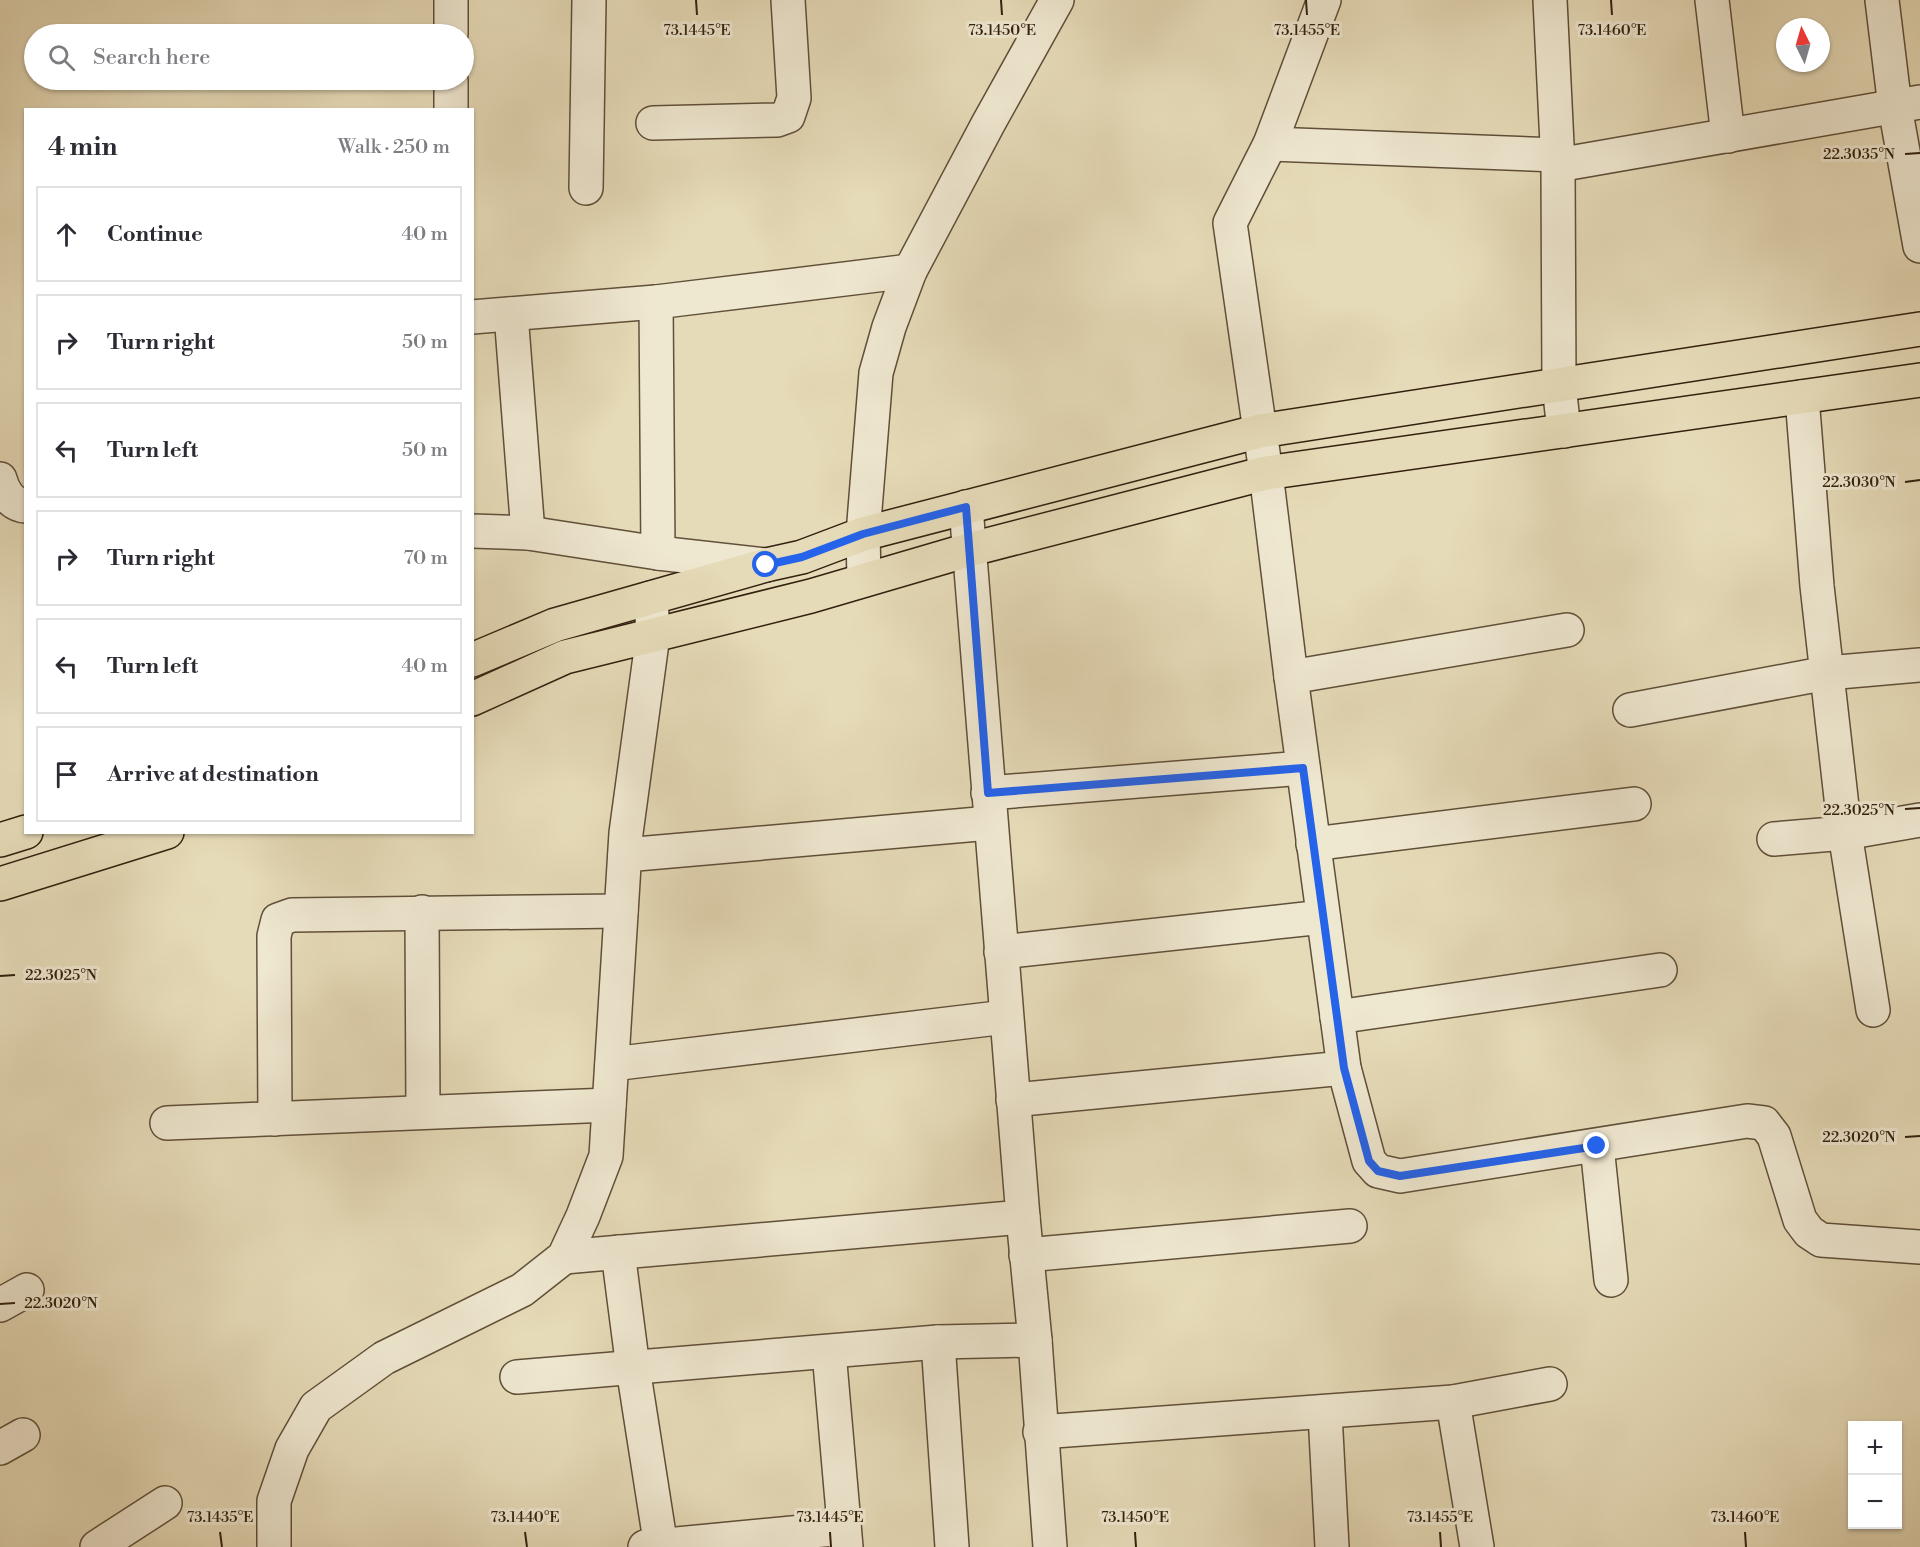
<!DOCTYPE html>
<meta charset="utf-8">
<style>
:root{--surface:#fff;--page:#f7f7f7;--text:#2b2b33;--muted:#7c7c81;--line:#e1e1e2}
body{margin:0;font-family:"Libre Bodoni",serif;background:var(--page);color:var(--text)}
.controls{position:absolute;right:18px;bottom:18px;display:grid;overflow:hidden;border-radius:0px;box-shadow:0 2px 4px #0004}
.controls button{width:54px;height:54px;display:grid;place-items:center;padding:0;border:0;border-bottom:2px solid var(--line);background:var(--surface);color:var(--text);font:30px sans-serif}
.compass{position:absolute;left:1776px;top:18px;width:54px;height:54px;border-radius:50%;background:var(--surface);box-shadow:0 2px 4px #0004;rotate:355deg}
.stop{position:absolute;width:18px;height:18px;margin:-14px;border:4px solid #2563eb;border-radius:50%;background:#fff}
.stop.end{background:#2563eb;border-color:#fff;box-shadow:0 2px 6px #0008}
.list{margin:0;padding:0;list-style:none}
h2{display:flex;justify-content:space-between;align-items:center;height:78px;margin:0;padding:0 24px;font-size:26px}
h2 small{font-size:20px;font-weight:400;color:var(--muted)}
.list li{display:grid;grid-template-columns:39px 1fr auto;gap:18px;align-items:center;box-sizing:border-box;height:96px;margin:0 12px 12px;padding:0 12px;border:2px solid var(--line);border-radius:0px}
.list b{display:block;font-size:22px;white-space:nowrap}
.list em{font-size:20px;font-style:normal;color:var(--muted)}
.icon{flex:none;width:33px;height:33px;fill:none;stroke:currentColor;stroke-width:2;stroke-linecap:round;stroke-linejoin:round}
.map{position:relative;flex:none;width:1920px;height:1547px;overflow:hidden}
.search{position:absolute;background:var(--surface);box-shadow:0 2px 4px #0004;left:24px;top:24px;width:450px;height:66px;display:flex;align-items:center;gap:15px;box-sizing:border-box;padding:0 21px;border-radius:33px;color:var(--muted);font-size:22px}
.panel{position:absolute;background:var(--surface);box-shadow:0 2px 4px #0004;left:24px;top:108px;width:450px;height:726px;border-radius:0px}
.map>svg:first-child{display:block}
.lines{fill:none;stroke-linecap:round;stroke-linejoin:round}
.minor-casing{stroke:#604f39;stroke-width:36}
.major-casing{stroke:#33200f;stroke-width:36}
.minor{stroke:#efe8d1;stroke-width:33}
.major{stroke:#e6dbb8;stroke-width:33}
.route{stroke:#2563eb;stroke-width:8}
.ticks{fill:none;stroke:#33200f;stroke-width:2}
.ticks-label{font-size:15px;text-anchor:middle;fill:#33200f;stroke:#efe8d1;stroke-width:6;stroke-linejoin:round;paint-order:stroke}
</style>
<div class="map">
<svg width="1920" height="1547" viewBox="0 0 1920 1547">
<rect width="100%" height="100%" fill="#e6dbb8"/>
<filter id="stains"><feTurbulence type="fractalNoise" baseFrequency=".00333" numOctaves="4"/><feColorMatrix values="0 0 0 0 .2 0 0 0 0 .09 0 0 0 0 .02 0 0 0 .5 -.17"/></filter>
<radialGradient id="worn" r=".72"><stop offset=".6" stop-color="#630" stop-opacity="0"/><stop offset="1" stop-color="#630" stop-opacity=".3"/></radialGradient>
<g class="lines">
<g class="minor-casing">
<g id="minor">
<polyline points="451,0 451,34"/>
<polyline points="1324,0 1270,144 1230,223 1266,473 1291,677 1567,630"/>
<polyline points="1550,0 1558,165 1559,385 1564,431"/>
<polyline points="1712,0 1728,136"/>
<polyline points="1882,0 1895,107 1920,246"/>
<polyline points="451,80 451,110"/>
<polyline points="653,123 777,120 788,116 794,98 788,0"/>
<polyline points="1270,144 1557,155"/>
<polyline points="1558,165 1920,102"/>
<polyline points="586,188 589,0"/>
<polyline points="656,302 658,553"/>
<polyline points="511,314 528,533"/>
<polyline points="472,317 656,302 910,271"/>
<polyline points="1802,397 1817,586 1845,833 1873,1010"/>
<path d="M0 479C3 491 11 505 26 506"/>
<polyline points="966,507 1023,1217 1035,1340 1050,1547"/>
<polyline points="472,531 528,533 658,553 766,565"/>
<polyline points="864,580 863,534 876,373 889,327 910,271 988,124 1057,0"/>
<polyline points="1291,677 1344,1068 1369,1161 1378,1171 1400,1176 1747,1121 1764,1123 1774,1136 1800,1220 1809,1232 1821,1240 1920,1247"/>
<polyline points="1630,710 1827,673 1920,665"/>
<polyline points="988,793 1303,768"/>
<polyline points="1774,839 1845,833 1920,820"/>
<polyline points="1313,844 1634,804"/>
<polyline points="625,855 990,823"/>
<polyline points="422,912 423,1112"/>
<polyline points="1001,952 1323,917"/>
<polyline points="1337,1017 1660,970"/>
<polyline points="612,1064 1006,1017"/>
<polyline points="1013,1100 1344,1068"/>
<polyline points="275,1119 274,936 278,920 292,915 621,911"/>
<polyline points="167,1123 609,1105"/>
<polyline points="1597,1146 1611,1280"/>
<polyline points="618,1252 633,1368 661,1547"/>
<polyline points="1026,1255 1350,1226"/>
<polyline points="564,1257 1023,1217"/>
<polyline points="0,1305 27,1290"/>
<polyline points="938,1342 952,1547"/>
<polyline points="829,1352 846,1547"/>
<polyline points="517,1377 938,1342 1035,1340"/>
<polyline points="1453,1402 1477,1547"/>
<polyline points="1325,1413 1332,1547"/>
<polyline points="1040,1432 1453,1402 1550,1384"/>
<polyline points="0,1448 23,1435"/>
<polyline points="97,1547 165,1503"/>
<polyline points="274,1547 274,1501 292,1449 316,1407 384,1358 522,1290 564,1257 583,1216 606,1156 626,833 653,635 651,598"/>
<polyline points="645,1547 844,1528"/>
</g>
</g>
<g class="major-casing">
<g id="major">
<polyline points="472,660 555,625 766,565 802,557 863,534 1260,431 1920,329"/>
<polyline points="472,699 565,657 811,596 968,550 1266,473 1920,380"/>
<polyline points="0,840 26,832"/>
<polyline points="0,884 167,832"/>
</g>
</g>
<use href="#minor" class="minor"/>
<use href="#major" class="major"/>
</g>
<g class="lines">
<polyline class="route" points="766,565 802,557 863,534 966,507 988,793 1303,768 1344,1068 1369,1161 1378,1171 1400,1176 1597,1146"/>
</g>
<path class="ticks" d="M696 0 697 15M1001 0 1002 15M1306 0 1307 15M1611 0 1612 15M1905 154 1920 153M1905 482 1920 480M1905 809 1920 808M0 976 15 975M1905 1137 1920 1136M0 1304 15 1303M220 1532 222 1547M525 1532 527 1547M830 1532 831 1547M1135 1532 1136 1547M1440 1532 1441 1547M1745 1532 1746 1547"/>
<g class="ticks-label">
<text x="697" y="35">73.1445°E</text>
<text x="1002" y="35">73.1450°E</text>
<text x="1307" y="35">73.1455°E</text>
<text x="1612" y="35">73.1460°E</text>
<text x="1859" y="159">22.3035°N</text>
<text x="1859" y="487">22.3030°N</text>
<text x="1859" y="815">22.3025°N</text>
<text x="61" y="980">22.3025°N</text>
<text x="1859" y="1142">22.3020°N</text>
<text x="61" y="1308">22.3020°N</text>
<text x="220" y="1522">73.1435°E</text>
<text x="525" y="1522">73.1440°E</text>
<text x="830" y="1522">73.1445°E</text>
<text x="1135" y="1522">73.1450°E</text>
<text x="1440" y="1522">73.1455°E</text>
<text x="1745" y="1522">73.1460°E</text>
</g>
<rect width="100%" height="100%" filter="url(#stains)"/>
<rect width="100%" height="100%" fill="url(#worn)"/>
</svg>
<div class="controls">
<button>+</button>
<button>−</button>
</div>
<svg class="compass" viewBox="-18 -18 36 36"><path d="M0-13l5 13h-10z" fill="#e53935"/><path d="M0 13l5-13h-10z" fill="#7c7c81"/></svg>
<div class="stop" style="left:766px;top:565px"></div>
<div class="stop end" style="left:1597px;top:1146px"></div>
<div class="search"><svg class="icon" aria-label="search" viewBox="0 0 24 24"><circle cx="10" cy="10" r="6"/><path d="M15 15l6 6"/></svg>Search here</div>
<section class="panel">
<h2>4 min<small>Walk · 250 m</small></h2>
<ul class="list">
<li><svg class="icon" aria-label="ahead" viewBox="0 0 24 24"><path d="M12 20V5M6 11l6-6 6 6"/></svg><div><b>Continue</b></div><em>40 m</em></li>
<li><svg class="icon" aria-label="right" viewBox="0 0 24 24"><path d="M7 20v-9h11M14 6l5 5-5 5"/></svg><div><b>Turn right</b></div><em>50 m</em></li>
<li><svg class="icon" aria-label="left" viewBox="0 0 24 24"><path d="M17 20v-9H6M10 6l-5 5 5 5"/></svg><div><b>Turn left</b></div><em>50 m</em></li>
<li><svg class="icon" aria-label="right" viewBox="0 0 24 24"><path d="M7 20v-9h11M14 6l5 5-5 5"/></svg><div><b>Turn right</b></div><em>70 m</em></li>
<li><svg class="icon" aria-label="left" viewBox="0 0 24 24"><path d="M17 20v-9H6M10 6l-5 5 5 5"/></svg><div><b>Turn left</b></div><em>40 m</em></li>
<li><svg class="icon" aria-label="arrive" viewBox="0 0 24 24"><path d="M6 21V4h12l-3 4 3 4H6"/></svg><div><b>Arrive at destination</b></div></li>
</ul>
</section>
</div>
